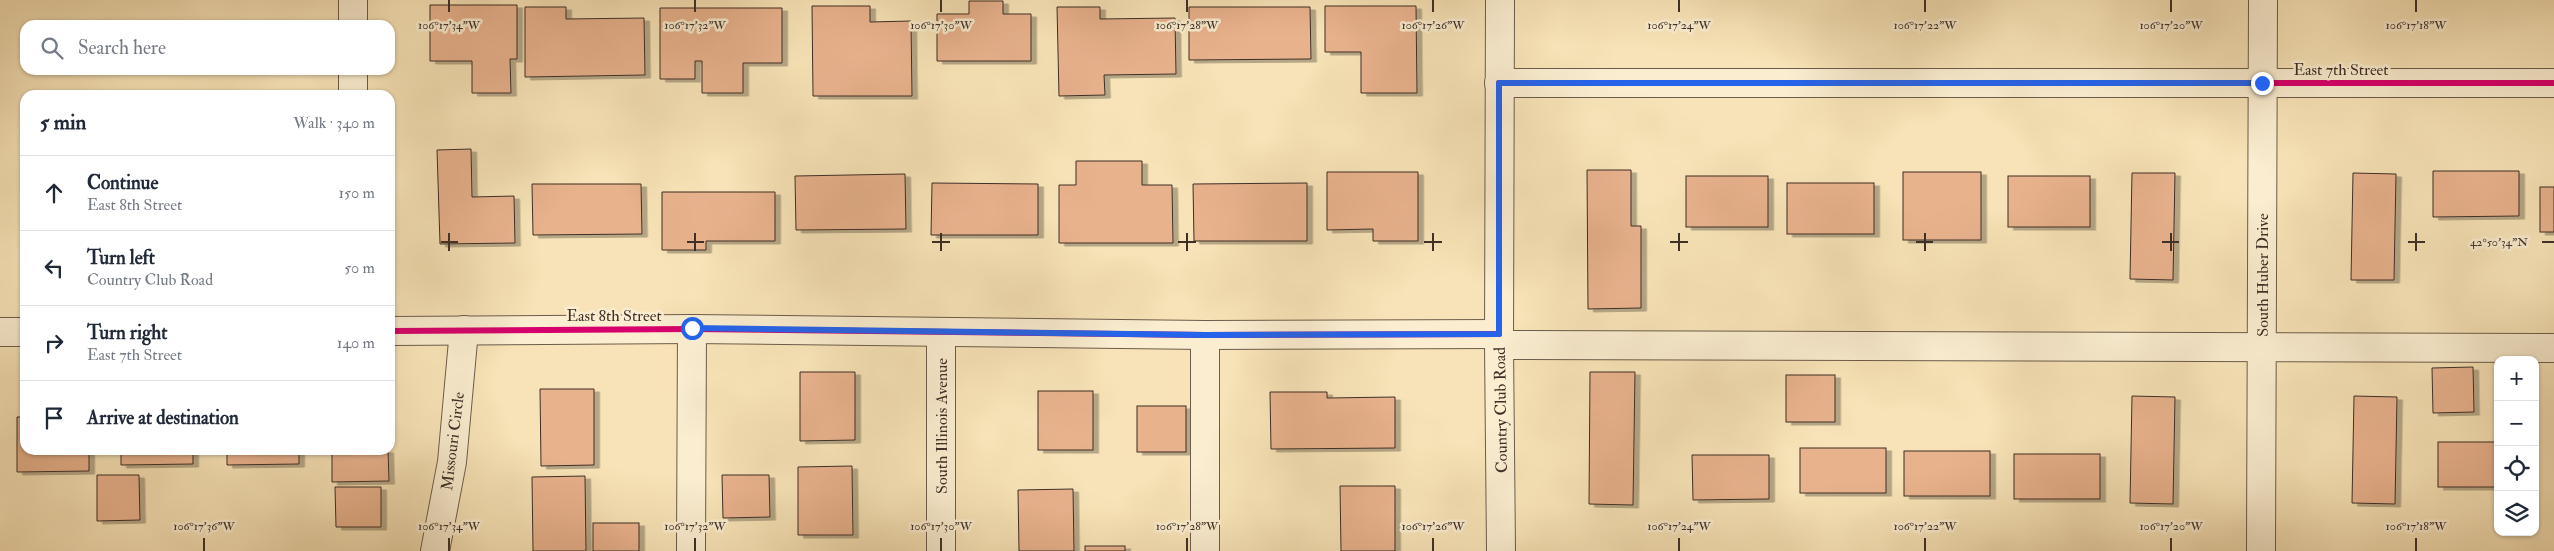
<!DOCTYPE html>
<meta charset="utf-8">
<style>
:root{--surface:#fff;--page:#f6f6f7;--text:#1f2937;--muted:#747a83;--line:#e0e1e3}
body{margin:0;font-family:"IM FELL Double Pica",serif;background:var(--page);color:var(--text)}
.controls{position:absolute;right:15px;bottom:15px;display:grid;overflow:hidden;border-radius:10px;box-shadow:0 1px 4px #0004}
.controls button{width:45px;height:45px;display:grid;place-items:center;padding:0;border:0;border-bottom:1px solid var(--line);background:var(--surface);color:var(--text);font:25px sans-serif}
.stop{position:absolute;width:15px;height:15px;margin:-11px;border:4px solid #2563eb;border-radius:50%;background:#fff}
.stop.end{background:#2563eb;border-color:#fff;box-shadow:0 1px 5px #0008}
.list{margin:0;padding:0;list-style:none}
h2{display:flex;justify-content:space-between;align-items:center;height:65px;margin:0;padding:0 20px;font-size:21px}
h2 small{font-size:16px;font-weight:400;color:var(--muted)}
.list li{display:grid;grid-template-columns:32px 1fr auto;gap:15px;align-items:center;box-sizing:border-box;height:75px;padding:0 20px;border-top:1px solid var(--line)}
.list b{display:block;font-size:19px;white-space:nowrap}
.list p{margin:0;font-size:16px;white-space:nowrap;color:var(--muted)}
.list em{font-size:16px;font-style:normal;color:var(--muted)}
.icon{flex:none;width:28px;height:28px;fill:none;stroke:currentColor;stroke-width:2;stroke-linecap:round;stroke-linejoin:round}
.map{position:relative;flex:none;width:2554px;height:551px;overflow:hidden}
.search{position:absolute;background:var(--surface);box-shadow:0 1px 4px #0004;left:20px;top:20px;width:375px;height:55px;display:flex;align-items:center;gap:12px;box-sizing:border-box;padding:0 18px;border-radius:15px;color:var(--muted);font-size:19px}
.panel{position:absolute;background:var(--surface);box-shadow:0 1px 4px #0004;left:20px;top:90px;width:375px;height:365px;border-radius:15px}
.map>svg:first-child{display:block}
.building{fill:#e8b28d;stroke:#3d2f27;filter:url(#shadow)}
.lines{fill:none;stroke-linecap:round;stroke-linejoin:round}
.minor-casing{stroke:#6c5c4b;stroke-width:30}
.minor{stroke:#faedd0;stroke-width:28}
.cycleway-casing{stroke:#faedd0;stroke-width:9}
.cycleway{stroke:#d6006c;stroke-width:6}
.route{stroke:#2563eb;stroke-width:6}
.ticks{fill:none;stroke:#3d2f27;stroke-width:2}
.labels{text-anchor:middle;stroke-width:5;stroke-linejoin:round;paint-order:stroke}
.street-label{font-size:16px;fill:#3d2f27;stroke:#faedd0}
.ticks-label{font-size:12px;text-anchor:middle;fill:#3d2f27;stroke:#faedd0;stroke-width:5;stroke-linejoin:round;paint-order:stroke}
</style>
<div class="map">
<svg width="2554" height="551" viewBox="0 0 2554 551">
<defs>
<filter id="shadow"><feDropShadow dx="5.5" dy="3" stdDeviation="0" flood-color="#0004"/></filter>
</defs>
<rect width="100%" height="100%" fill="#f7e3b7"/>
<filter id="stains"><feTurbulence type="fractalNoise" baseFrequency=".004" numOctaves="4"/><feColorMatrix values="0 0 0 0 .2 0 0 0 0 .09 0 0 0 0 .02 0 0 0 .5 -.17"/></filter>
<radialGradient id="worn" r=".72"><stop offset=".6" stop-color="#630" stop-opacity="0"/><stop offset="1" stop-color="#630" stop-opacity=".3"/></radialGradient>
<g class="building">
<polygon points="969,1 1003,1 1003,14 1031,14 1031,61 937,61 937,14 969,14"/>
<polygon points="430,5 517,5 517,59 510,59 511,93 472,93 472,61 430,61"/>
<polygon points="812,6 870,6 870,22 911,21 912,96 813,96"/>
<polygon points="1325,6 1416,6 1417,93 1361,93 1361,52 1325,52"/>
<polygon points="525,7 566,7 566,19 644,18 645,75 525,77"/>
<polygon points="1057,7 1100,7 1100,19 1175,18 1176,74 1104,75 1105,95 1059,96"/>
<polygon points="1189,7 1310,7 1311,59 1189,60"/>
<polygon points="660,8 782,8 782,63 743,63 743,93 702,93 702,61 695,61 695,79 660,79"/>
<polygon points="471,149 472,197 514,196 515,243 440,244 437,150"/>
<polygon points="1076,161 1142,161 1142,185 1172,185 1173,243 1059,243 1059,185 1076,185"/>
<polygon points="1587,170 1631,170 1631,226 1641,226 1641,308 1588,309"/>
<polygon points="2433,171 2519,171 2519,216 2433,217"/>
<polygon points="1327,172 1418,172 1418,241 1373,241 1373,229 1327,230"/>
<rect x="1903" y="172" width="78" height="68"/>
<polygon points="2132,173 2175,173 2173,280 2130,279"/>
<polygon points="2353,173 2396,174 2394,280 2351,280"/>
<polygon points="905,174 906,229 796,230 795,176"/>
<rect x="1686" y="176" width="82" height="51"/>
<rect x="2008" y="176" width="82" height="51"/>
<polygon points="932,183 1038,184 1038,235 931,235"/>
<polygon points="1307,183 1307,241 1194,241 1193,184"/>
<rect x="1787" y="183" width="87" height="51"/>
<polygon points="532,184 641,184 642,234 533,235"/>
<rect x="2540" y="187" width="14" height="45"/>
<polygon points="662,192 775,192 775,241 706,241 706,250 662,250"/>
<polygon points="2473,367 2474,412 2433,413 2432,368"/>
<polygon points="800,372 855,372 855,440 800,441"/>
<polygon points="1590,372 1635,372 1633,505 1589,504"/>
<rect x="1786" y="375" width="49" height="47"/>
<polygon points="540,389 594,389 594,465 541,466"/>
<rect x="1038" y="391" width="55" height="59"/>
<polygon points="1270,392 1327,392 1327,398 1395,397 1395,448 1271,449"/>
<polygon points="2132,396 2175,397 2173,504 2130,503"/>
<polygon points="2354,396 2397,397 2395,504 2352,503"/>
<rect x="1137" y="406" width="49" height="46"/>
<polygon points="17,417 25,417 25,450 89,450 89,471 17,472"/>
<rect x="2438" y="442" width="60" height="45"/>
<rect x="1800" y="448" width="86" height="45"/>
<polygon points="121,450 193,450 193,464 121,465"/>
<polygon points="227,450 299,450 299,464 227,465"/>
<polygon points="332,450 388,450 389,481 332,482"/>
<rect x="1904" y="451" width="86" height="45"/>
<rect x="2014" y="454" width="86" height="45"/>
<polygon points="1692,455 1769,455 1769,499 1693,500"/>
<polygon points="852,466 853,535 798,535 798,467"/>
<polygon points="97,475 139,475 140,520 97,521"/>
<polygon points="722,475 769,475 770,517 723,518"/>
<polygon points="585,476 586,551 533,551 532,477"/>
<polygon points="1340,486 1395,486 1395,551 1341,551"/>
<polygon points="335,487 381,487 381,527 336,527"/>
<polygon points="1073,489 1074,551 1019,551 1018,490"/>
<rect x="593" y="523" width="46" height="28"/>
<rect x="1085" y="546" width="40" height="5"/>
</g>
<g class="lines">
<g class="minor-casing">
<g id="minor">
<polyline points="353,0 353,25"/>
<polyline points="1500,0 1499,345 1501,551"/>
<polyline points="353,70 353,95"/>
<polyline points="1499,83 2554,83"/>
<polyline points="390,331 692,329 1205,335 1499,334"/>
<polyline points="0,332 25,332"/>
<polyline points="1499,345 2554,348"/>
<polyline points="435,551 452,462 464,330"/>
<polyline points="691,551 692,329"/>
<polyline points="941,551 941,332"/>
<polyline points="1205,551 1205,335"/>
<polyline points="2261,551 2263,0"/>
</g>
</g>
<use href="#minor" class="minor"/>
<g class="cycleway-casing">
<g id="cycleway">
<polyline points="1499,83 2554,83"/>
<polyline points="390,331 692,329 1205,335 1499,334"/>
</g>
</g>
<use href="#cycleway" class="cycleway"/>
</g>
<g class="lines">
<polyline class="route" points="692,328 1205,335 1499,334 1499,83 2262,83"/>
</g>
<path class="ticks" d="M449 0V12M695 0V12M941 0V12M1187 0V12M1433 0V12M1679 0V12M1925 0V12M2171 0V12M2416 0V12M449 233V251M695 233V251M941 233V251M1187 233V251M1433 233V251M1679 233V251M1925 233V251M2171 233V251M2416 233V251M441 242H458M687 242H704M932 242H950M1178 242H1196M1424 242H1442M1670 242H1688M1916 242H1933M2162 242H2179M2408 242H2425M2542 242H2554M204 538V551M449 538V551M695 538V551M941 538V551M1187 538V551M1433 538V551M1679 538V551M1925 538V551M2171 538V551M2416 538V551"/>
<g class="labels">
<g class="street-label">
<text x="2341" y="75">East 7th Street</text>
<text transform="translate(2262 275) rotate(-90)" y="6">South Huber Drive</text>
<text x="614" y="321">East 8th Street</text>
<text transform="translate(1500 410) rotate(-91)" y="6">Country Club Road</text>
<text transform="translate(941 426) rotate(-90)" y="6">South Illinois Avenue</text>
<text transform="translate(452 441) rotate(-83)" y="6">Missouri Circle</text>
</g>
</g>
<g class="ticks-label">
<text x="449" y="29">106°17'34"W</text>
<text x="695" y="29">106°17'32"W</text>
<text x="941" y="29">106°17'30"W</text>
<text x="1187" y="29">106°17'28"W</text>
<text x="1433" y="29">106°17'26"W</text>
<text x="1679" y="29">106°17'24"W</text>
<text x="1925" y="29">106°17'22"W</text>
<text x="2171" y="29">106°17'20"W</text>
<text x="2416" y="29">106°17'18"W</text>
<text x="2499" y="246">42°50'34"N</text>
<text x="204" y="530">106°17'36"W</text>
<text x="449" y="530">106°17'34"W</text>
<text x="695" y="530">106°17'32"W</text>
<text x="941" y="530">106°17'30"W</text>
<text x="1187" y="530">106°17'28"W</text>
<text x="1433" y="530">106°17'26"W</text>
<text x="1679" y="530">106°17'24"W</text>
<text x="1925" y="530">106°17'22"W</text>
<text x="2171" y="530">106°17'20"W</text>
<text x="2416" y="530">106°17'18"W</text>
</g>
<rect width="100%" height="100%" filter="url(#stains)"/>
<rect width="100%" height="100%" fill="url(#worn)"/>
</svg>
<div class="controls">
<button>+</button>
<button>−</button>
<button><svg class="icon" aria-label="locate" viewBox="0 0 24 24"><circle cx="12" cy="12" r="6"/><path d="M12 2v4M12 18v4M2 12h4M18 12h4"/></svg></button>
<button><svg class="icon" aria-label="layers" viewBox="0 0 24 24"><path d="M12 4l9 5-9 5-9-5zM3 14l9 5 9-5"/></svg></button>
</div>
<div class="stop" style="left:692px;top:328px"></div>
<div class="stop end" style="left:2262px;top:83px"></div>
<div class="search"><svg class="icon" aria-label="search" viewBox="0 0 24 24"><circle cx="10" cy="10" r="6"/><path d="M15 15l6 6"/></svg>Search here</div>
<section class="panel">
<h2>5 min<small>Walk · 340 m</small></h2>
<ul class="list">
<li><svg class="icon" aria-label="ahead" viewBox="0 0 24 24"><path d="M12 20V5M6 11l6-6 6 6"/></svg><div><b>Continue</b><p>East 8th Street</p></div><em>150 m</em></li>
<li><svg class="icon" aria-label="left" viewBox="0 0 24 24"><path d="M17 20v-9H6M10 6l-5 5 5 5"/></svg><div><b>Turn left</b><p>Country Club Road</p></div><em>50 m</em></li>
<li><svg class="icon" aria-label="right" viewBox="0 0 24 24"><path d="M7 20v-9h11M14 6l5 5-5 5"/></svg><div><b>Turn right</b><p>East 7th Street</p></div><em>140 m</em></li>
<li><svg class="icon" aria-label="arrive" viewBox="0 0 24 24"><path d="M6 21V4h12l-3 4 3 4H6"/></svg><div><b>Arrive at destination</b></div></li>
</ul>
</section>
</div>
